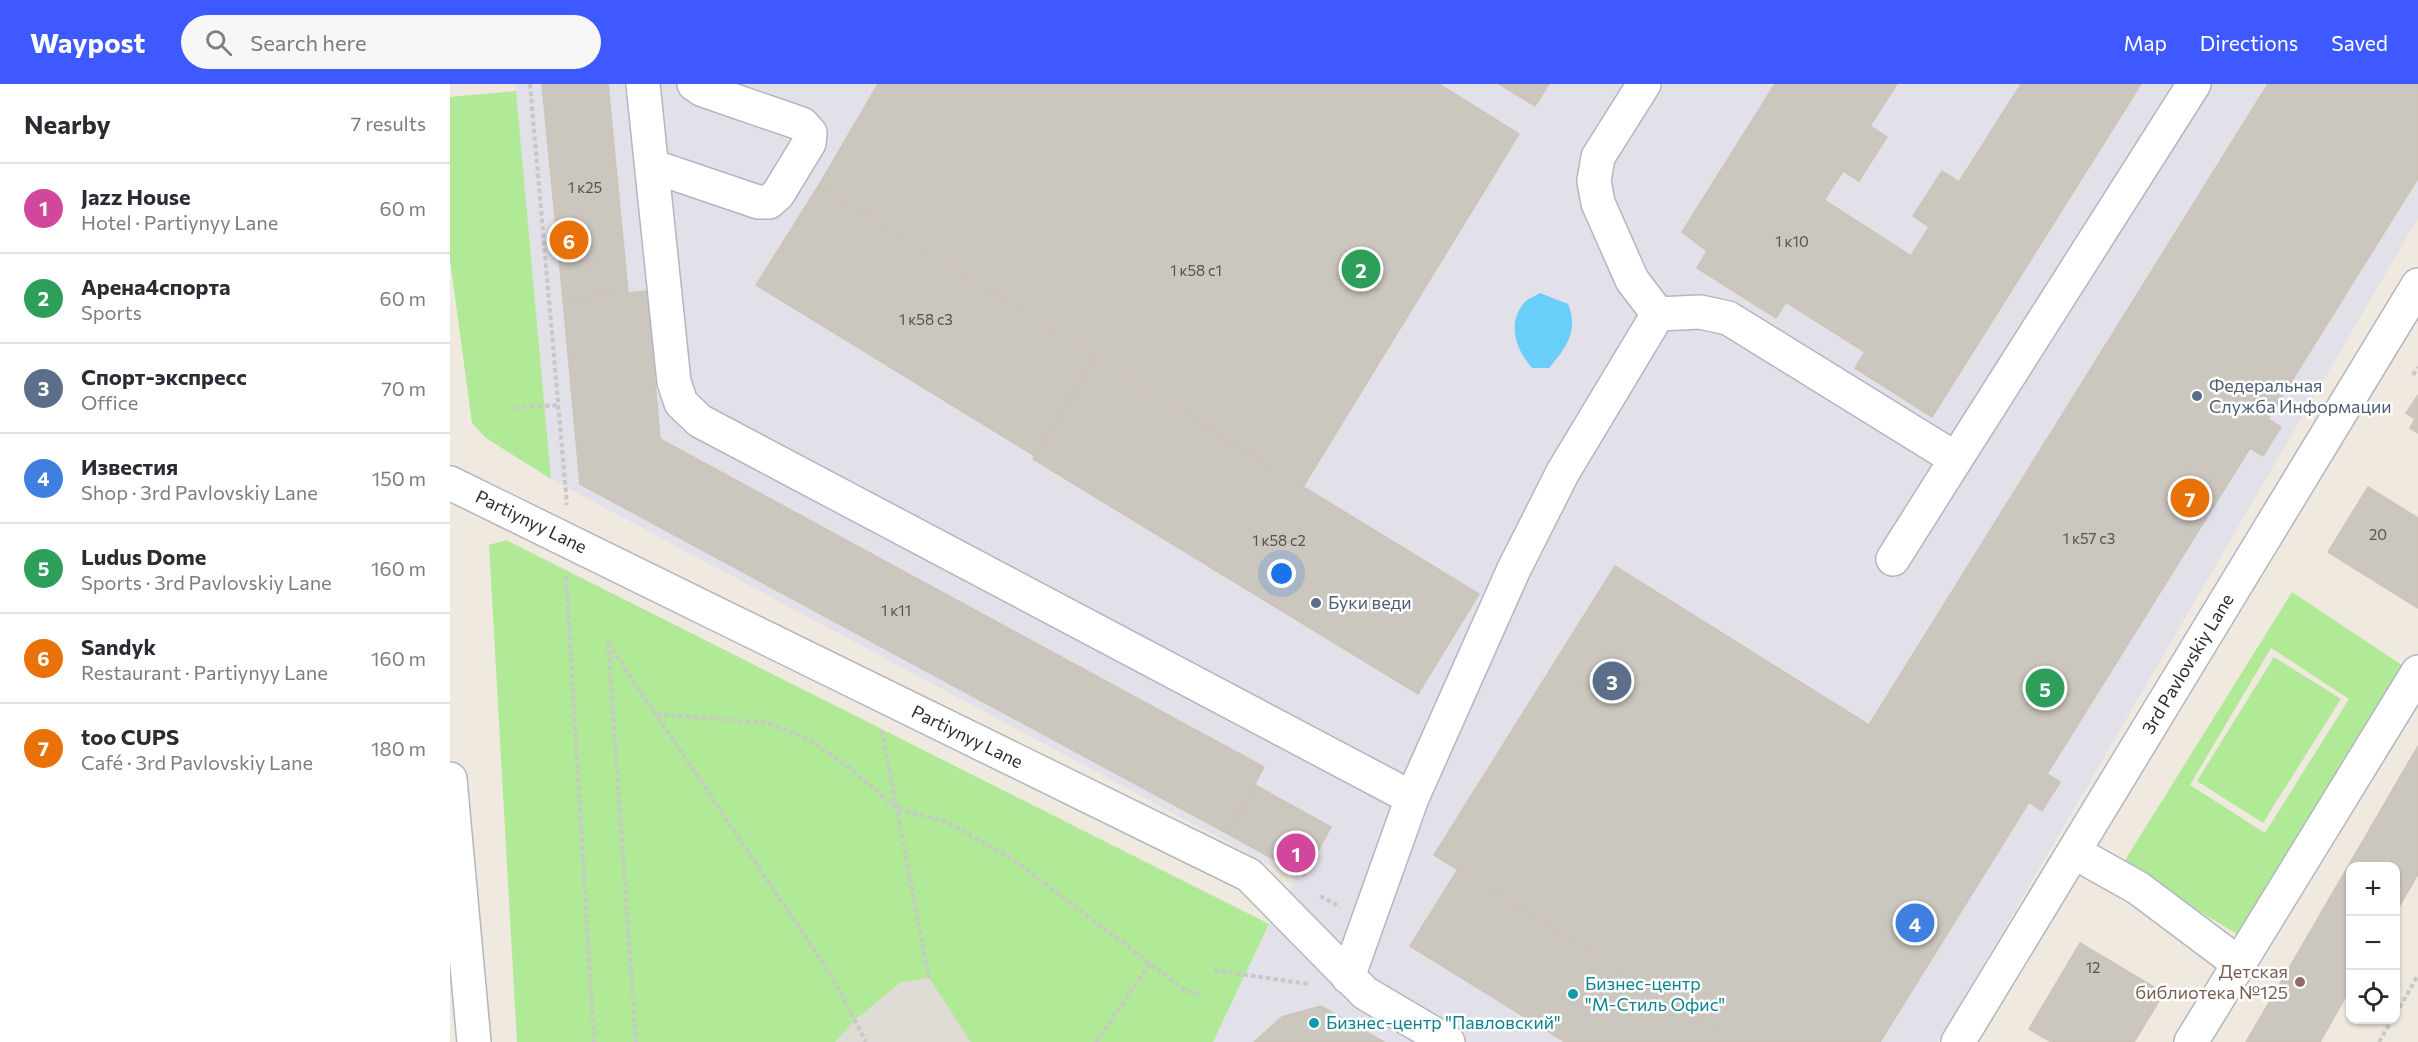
<!DOCTYPE html>
<meta charset="utf-8">
<style>
:root{--surface:#fff;--page:#f7f7f7;--text:#2b2b33;--muted:#7c7c81;--line:#e1e1e2;--accent:#3d59ff}
body{margin:0;font-family:Commissioner,sans-serif;background:var(--page);color:var(--text)}
.controls{position:absolute;right:18px;bottom:18px;display:grid;overflow:hidden;border-radius:12px;box-shadow:0 2px 4px #0004}
.controls button{width:54px;height:54px;display:grid;place-items:center;padding:0;border:0;border-bottom:2px solid var(--line);background:var(--surface);color:var(--text);font:30px sans-serif}
.you{position:absolute;left:832px;top:490px;width:21px;height:21px;margin:-15px;border:4px solid #fff;border-radius:50%;background:#1a73e8;box-shadow:0 0 0 9px #1a73e833}
.badge{display:grid;place-items:center;width:39px;height:39px;border-radius:50%;background:var(--accent);color:#fff;font-size:20px;font-weight:700}
.pin{position:absolute;translate:-50% -50%;border:3px solid #fff;box-shadow:0 2px 6px #0006}
.list{margin:0;padding:0;list-style:none}
h2{display:flex;justify-content:space-between;align-items:center;height:78px;margin:0;padding:0 24px;font-size:26px}
h2 small{font-size:20px;font-weight:400;color:var(--muted)}
.list li{display:grid;grid-template-columns:39px 1fr auto;gap:18px;align-items:center;box-sizing:border-box;height:90px;padding:0 24px;border-top:2px solid var(--line)}
.list b{display:block;font-size:22px;white-space:nowrap}
.list p{margin:0;font-size:20px;white-space:nowrap;color:var(--muted)}
.list em{font-size:20px;font-style:normal;color:var(--muted)}
.icon{flex:none;width:33px;height:33px;fill:none;stroke:currentColor;stroke-width:2;stroke-linecap:round;stroke-linejoin:round}
.map{position:relative;flex:none;width:1968px;height:958px;overflow:hidden}
header{display:flex;align-items:center;gap:36px;box-sizing:border-box;height:84px;padding:0 30px;background:var(--accent);color:#fff}
header strong{font-size:28px}
nav{display:flex;gap:33px;margin-inline-start:auto;font-size:21px}
.search{width:420px;height:54px;background:var(--page);display:flex;align-items:center;gap:15px;box-sizing:border-box;padding:0 21px;border-radius:33px;color:var(--muted);font-size:22px}
main{display:flex}
aside{flex:1;background:var(--surface)}
.map>svg:first-child{display:block}
.industrial{fill:#e2e0e8}
.green{fill:#b0ea97;fill-rule:evenodd}
.plaza{fill:#dfdcd6}
.water{fill:#6acefa}
.building{fill:#cbc6be;stroke:#ccc5b8;stroke-width:1.5}
.lines{fill:none;stroke-linecap:round;stroke-linejoin:round}
.minor-casing{stroke:#b3b5c2;stroke-width:36}
.path{stroke:#c8c8c8;stroke-width:4;stroke-dasharray:4.5 3;stroke-linecap:butt}
.minor{stroke:#fff;stroke-width:33}
.service-dot{fill:#5c6f8a;stroke:#fff;stroke-width:2}
.education-dot{fill:#8d6e63;stroke:#fff;stroke-width:2}
.culture-dot{fill:#0f9aa8;stroke:#fff;stroke-width:2}
.labels{text-anchor:middle;stroke-width:5;stroke-linejoin:round;paint-order:stroke}
.number-label{font-size:15px;fill:#545351}
.service-label{font-size:18px;fill:#4e5e75;stroke:#fff;text-anchor:start}
.street-label{font-size:18px;fill:#2d2d2d;stroke:#fff}
.education-label{font-size:18px;fill:#785e54;stroke:#fff;text-anchor:end}
.culture-label{font-size:18px;fill:#0d838f;stroke:#fff;text-anchor:start}
</style>
<header>
<strong>Waypost</strong>
<div class="search"><svg class="icon" aria-label="search" viewBox="0 0 24 24"><circle cx="10" cy="10" r="6"/><path d="M15 15l6 6"/></svg>Search here</div>
<nav><a>Map</a><a>Directions</a><a>Saved</a></nav>
</header>
<main>
<aside>
<h2>Nearby<small>7 results</small></h2>
<ul class="list">
<li><span class="badge" style="background:#d1479c">1</span><div><b>Jazz House</b><p>Hotel · Partiynyy Lane</p></div><em>60 m</em></li>
<li><span class="badge" style="background:#2e9e5b">2</span><div><b>Арена4спорта</b><p>Sports</p></div><em>60 m</em></li>
<li><span class="badge" style="background:#5c6f8a">3</span><div><b>Спорт-экспресс</b><p>Office</p></div><em>70 m</em></li>
<li><span class="badge" style="background:#3f7fe0">4</span><div><b>Известия</b><p>Shop · 3rd Pavlovskiy Lane</p></div><em>150 m</em></li>
<li><span class="badge" style="background:#2e9e5b">5</span><div><b>Ludus Dome</b><p>Sports · 3rd Pavlovskiy Lane</p></div><em>160 m</em></li>
<li><span class="badge" style="background:#e8710a">6</span><div><b>Sandyk</b><p>Restaurant · Partiynyy Lane</p></div><em>160 m</em></li>
<li><span class="badge" style="background:#e8710a">7</span><div><b>too CUPS</b><p>Café · 3rd Pavlovskiy Lane</p></div><em>180 m</em></li>
</ul>
</aside>
<div class="map">
<svg width="1968" height="958" viewBox="0 0 1968 958">
<rect width="100%" height="100%" fill="#f0e9df"/>
<polygon class="industrial" points="65,0 1968,0 1968,134 1488,958 763,958 819,840 846,795 101,395"/>
<g class="green">
<polygon points="66,7 101,395 36,354 22,339 0,176 0,13"/>
<polygon points="56,456 819,840 763,958 67,958 39,461"/>
<path d="M1842 508 1952 581 1792 853 1672 781ZM1821 564 1899 615 1815 749 1740 701Z"/>
<polygon points="1824,573 1891,615 1813,739 1747,697"/>
</g>
<polygon class="plaza" points="479,894 521,958 385,958 406,935 451,898"/>
<path class="water" d="M1090 209 1118 220C1129 247 1116 264 1099 284H1082C1067 267 1056 240 1074 219 1077 215 1085 212 1090 209Z"/>
<g class="building">
<polygon points="92,0 158,0 178,208 113,215"/>
<polygon points="428,0 989,0 1069,50 853,403 369,101"/>
<polygon points="1049,0 1099,0 1085,22"/>
<polygon points="1325,0 1447,0 1420,42 1437,53 1409,97 1393,87 1374,116 1461,172 1479,143 1463,132 1492,87 1509,98 1571,0 1691,0 1482,333 1405,284 1415,268 1336,218 1326,234 1247,184 1257,167 1232,148"/>
<polygon points="1818,0 1968,0 1968,94 1818,335 1831,343 1813,372 1800,364 1597,690 1610,698 1592,727 1579,718 1430,958 1285,958 984,771 1165,482 1419,641"/>
<polygon points="369,101 645,272 585,372 306,201"/>
<polygon points="197,207 210,355 814,683 778,750 130,400 113,215"/>
<polygon points="644,275 1029,510 968,610 583,375"/>
<polygon points="1968,311 1968,349 1960,344 1965,335 1956,329"/>
<polygon points="1918,403 1968,434 1968,524 1878,468"/>
<polygon points="1968,662 1968,790 1946,828 1946,782 1900,782 1900,905 1870,958 1796,958"/>
<polygon points="805,701 881,743 854,792 778,750"/>
<polygon points="1008,785 1285,958 1115,958 960,862"/>
<polygon points="1630,859 1714,909 1684,958 1601,958 1579,945"/>
<polygon points="871,922 934,958 804,958 832,933"/>
</g>
<g class="lines">
<g class="minor-casing">
<g id="minor">
<polyline points="193,0 224,298 231,319 250,337 962,714"/>
<polyline points="1194,0 1148,73 1144,97 1148,119 1182,196 1208,230"/>
<polyline points="202,82 308,118 319,118 328,110 359,59 360,49 352,40 253,6 244,0"/>
<polyline points="0,399 799,791 915,909 998,958"/>
<polyline points="1443,475 1506,375"/>
<polyline points="0,695 24,958"/>
<polyline points="1624,768 1688,804 1788,879"/>
<polyline points="898,893 962,714 1064,485 1113,388 1208,230 1250,228 1278,234 1506,375 1744,0"/>
<polyline points="1508,958 1968,201"/>
<polyline points="1741,958 1968,588"/>
</g>
</g>
<g class="path">
<polyline points="80,0 117,421"/>
<polyline points="1963,291 1968,283"/>
<polyline points="65,324 108,321"/>
<polyline points="116,492 144,958"/>
<polyline points="158,559 381,891 416,958"/>
<polyline points="158,559 186,958"/>
<polyline points="206,630 318,639 360,656 401,685 446,724 497,738 561,774 736,907 753,910"/>
<polyline points="432,647 479,894"/>
<polyline points="870,812 890,823"/>
<polyline points="764,886 858,900"/>
<polyline points="1946,930 1968,891"/>
<polyline points="646,958 700,880"/>
<polyline points="1929,958 1942,936"/>
</g>
<use href="#minor" class="minor"/>
</g>
<g class="service-dot">
<circle cx="1747" cy="312" r="6"/>
<circle cx="866" cy="519" r="6"/>
</g>
<circle class="education-dot" cx="1850" cy="898" r="6"/>
<g class="culture-dot">
<circle cx="1123" cy="910" r="6"/>
<circle cx="864" cy="939" r="6"/>
</g>
<g class="labels">
<g class="number-label">
<text x="135" y="109">1 к25</text>
<text x="1342" y="163">1 к10</text>
<text x="746" y="192">1 к58 c1</text>
<text x="476" y="241">1 к58 с3</text>
<text x="1928" y="456">20</text>
<text x="1639" y="460">1 к57 с3</text>
<text x="829" y="462">1 к58 с2</text>
<text x="446" y="532">1 к11</text>
<text x="1643" y="889">12</text>
</g>
<g class="service-label">
<text x="1759" y="308">Федеральная<tspan x="1759" dy="21">Служба Информации</tspan></text>
<text x="878" y="525">Буки веди</text>
</g>
<g class="street-label">
<text transform="translate(81 438) rotate(26)" y="6">Partiynyy Lane</text>
<text transform="translate(1738 580) rotate(-59)" y="6">3rd Pavlovskiy Lane</text>
<text transform="translate(517 653) rotate(26)" y="6">Partiynyy Lane</text>
</g>
<g class="education-label">
<text x="1838" y="894">Детская<tspan x="1838" dy="21">библиотека №125</tspan></text>
</g>
<g class="culture-label">
<text x="1135" y="906">Бизнес-центр<tspan x="1135" dy="21">"М-Стиль Офис"</tspan></text>
<text x="876" y="945">Бизнес-центр "Павловский"</text>
</g>
</g>
</svg>
<div class="controls">
<button>+</button>
<button>−</button>
<button><svg class="icon" aria-label="locate" viewBox="0 0 24 24"><circle cx="12" cy="12" r="6"/><path d="M12 2v4M12 18v4M2 12h4M18 12h4"/></svg></button>
</div>
<div class="you"></div>
<div class="pin badge" style="left:846px;top:769px;background:#d1479c">1</div>
<div class="pin badge" style="left:911px;top:185px;background:#2e9e5b">2</div>
<div class="pin badge" style="left:1162px;top:597px;background:#5c6f8a">3</div>
<div class="pin badge" style="left:1465px;top:839px;background:#3f7fe0">4</div>
<div class="pin badge" style="left:1595px;top:604px;background:#2e9e5b">5</div>
<div class="pin badge" style="left:119px;top:156px;background:#e8710a">6</div>
<div class="pin badge" style="left:1740px;top:414px;background:#e8710a">7</div>
</div>
</main>
